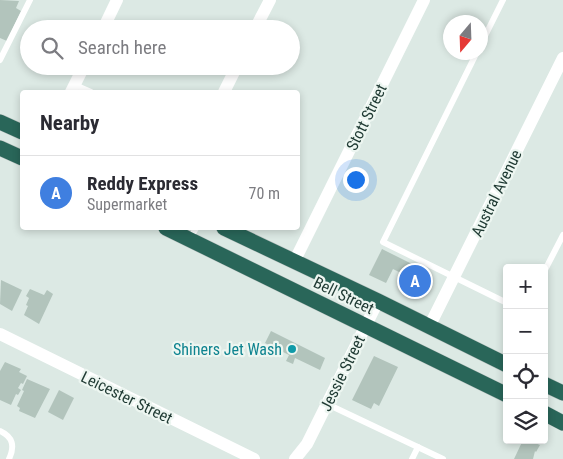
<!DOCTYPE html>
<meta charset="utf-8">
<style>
:root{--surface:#fff;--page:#f7f7f7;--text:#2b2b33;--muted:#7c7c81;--line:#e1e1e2;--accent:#874d3e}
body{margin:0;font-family:"Roboto Condensed",sans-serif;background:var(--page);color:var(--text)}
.controls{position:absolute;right:15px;bottom:15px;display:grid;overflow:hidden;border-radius:5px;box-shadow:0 2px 8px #0003}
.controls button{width:45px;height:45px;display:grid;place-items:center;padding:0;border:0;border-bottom:1px solid var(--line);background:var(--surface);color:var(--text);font:25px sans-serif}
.compass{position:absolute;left:443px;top:15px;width:45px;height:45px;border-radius:50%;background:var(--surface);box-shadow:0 2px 8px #0003;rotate:199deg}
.you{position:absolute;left:355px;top:179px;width:18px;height:18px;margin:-12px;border:4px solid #fff;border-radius:50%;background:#1a73e8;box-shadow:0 0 0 8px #1a73e833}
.badge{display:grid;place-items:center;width:32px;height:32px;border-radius:50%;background:var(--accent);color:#fff;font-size:16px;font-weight:700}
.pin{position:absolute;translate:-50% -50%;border:2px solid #fff;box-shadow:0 1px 5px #0006}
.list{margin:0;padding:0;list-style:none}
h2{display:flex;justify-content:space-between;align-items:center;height:65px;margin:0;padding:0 20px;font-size:21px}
h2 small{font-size:16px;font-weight:400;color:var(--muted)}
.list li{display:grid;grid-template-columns:32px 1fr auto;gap:15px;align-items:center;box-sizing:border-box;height:75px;padding:0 20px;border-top:1px solid var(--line)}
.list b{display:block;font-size:19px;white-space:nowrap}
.list p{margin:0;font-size:16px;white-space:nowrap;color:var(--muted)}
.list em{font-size:16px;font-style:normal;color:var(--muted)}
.icon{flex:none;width:28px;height:28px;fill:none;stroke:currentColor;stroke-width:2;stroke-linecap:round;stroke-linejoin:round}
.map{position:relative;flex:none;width:563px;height:459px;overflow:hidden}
.search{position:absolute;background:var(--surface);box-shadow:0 2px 8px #0003;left:20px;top:20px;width:280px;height:55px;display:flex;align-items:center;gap:12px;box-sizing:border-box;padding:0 18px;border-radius:28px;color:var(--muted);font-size:19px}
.panel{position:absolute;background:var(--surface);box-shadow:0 2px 8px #0003;left:20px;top:90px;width:280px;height:140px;border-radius:5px}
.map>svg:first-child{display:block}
.building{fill:#b2c4bc}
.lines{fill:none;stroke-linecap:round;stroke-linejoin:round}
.highway-casing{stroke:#bcc4c2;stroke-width:16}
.lane{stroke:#fff;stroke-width:6}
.street{stroke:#fff;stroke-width:12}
.highway{stroke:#296659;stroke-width:15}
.culture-dot{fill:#0f9aa8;stroke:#edf6f1;stroke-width:2}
.labels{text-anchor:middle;stroke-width:4.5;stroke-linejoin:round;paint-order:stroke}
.street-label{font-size:16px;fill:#1e3932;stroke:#edf6f1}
.culture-label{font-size:16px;fill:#0d838f;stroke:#edf6f1;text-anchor:end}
</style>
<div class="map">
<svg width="563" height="459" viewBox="0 0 563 459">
<rect width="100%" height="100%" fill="#dce9e4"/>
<g class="building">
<polygon points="0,0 19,1 16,8 21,11 7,41 0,38"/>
<polygon points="382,249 428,272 419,291 406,284 409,277 393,269 386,283 369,275"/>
<polygon points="1,280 22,290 12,311 0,304"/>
<polygon points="30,289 44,295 47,290 53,294 39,324 24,315 28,306 26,305 29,298 26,296"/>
<polygon points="271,331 325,358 320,370 295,358 293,364 286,361 289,355 265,343"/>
<polygon points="374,356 398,367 379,406 374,403 371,409 352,400"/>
<polygon points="5,362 21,369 19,372 27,376 23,384 21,383 18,388 21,390 18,395 16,394 11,405 0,400 0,371"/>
<polygon points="27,379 50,389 35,418 19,411 20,408 17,406 24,391 22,390"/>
<polygon points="59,390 74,398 63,420 48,412"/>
<polygon points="523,440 530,441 540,445 536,452 535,451 533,459 514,459"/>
</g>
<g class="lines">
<g class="highway-casing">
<g id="highway">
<polyline points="0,122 22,132"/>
<polyline points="0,148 22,158"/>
<polyline points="166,228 507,395"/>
<polyline points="224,228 378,301 507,365"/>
<polyline points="544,384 563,393"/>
<polyline points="544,413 563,423"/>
</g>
</g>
<g class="lane">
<polyline points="480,46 503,0"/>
<polyline points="477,52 383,242 507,303"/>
<polyline points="0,60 30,0"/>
<polyline points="75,85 91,92"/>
<polyline points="190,239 196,228"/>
<polyline points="544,272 563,235"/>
<polyline points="327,404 443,459"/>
<path d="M0 431C13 437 15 446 9 459"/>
<polyline points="412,459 418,447"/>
</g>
<g class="street">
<polyline points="103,29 117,0"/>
<polyline points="255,29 270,0"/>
<polyline points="71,92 84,66"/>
<polyline points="224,92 237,66"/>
<polyline points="294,262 424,0"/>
<polyline points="429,327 563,58"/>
<polyline points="0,334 254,459"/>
<polyline points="295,459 307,444 378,301"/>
</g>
<use href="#highway" class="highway"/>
</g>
<circle class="culture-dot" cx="292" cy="349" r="5"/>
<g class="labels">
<g class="street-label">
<text transform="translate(366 117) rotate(-64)" y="6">Stott Street</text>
<text transform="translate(496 193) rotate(-64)" y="6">Austral Avenue</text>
<text transform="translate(344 295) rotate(26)" y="6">Bell Street</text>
<text transform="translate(342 373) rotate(-64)" y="6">Jessie Street</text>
<text transform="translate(127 397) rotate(26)" y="6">Leicester Street</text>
</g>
<g class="culture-label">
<text x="282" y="355">Shiners Jet Wash</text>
</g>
</g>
</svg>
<div class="controls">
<button>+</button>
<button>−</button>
<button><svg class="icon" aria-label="locate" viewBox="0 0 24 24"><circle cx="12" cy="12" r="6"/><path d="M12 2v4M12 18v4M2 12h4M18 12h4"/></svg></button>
<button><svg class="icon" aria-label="layers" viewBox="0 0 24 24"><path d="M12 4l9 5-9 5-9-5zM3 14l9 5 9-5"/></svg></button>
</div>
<svg class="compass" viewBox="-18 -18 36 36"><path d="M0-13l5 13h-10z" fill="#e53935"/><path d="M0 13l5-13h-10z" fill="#7c7c81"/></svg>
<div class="you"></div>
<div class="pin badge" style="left:415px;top:281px;background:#3f7fe0">A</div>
<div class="search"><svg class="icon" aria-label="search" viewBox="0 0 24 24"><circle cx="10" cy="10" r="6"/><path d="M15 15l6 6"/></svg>Search here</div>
<section class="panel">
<h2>Nearby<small></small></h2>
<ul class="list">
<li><span class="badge" style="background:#3f7fe0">A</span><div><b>Reddy Express</b><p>Supermarket</p></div><em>70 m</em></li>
</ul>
</section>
</div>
